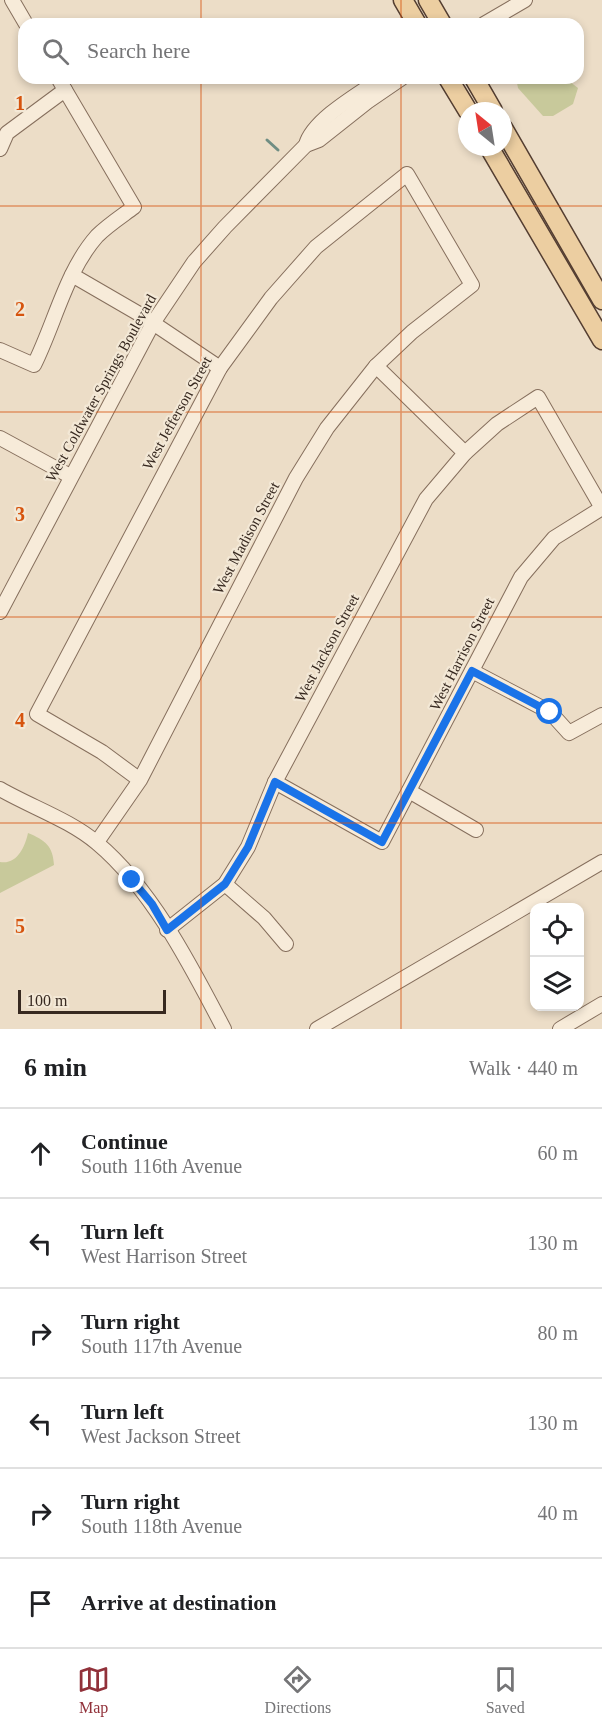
<!DOCTYPE html>
<meta charset="utf-8">
<style>
:root{--surface:#fff;--page:#f6f6f6;--text:#202124;--muted:#757577;--line:#e0e0e0;--accent:#91313a}
body{margin:0;font-family:"Times New Roman",serif;background:var(--page);color:var(--text)}
.controls{position:absolute;right:18px;bottom:18px;display:grid;overflow:hidden;border-radius:12px;box-shadow:0 3px 9px #0003}
.controls button{width:54px;height:54px;display:grid;place-items:center;padding:0;border:0;border-bottom:2px solid var(--line);background:var(--surface);color:var(--text);font:30px sans-serif}
.compass{position:absolute;left:458px;top:102px;width:54px;height:54px;border-radius:50%;background:var(--surface);box-shadow:0 3px 9px #0003;rotate:330deg}
.scale{position:absolute;left:18px;bottom:15px;width:148px;box-sizing:border-box;padding-left:6px;border:3px solid #372920;border-top:0;font-size:16px;line-height:21px;white-space:nowrap;color:#372920;-webkit-text-stroke:4px #f3e8d6;paint-order:stroke}
.stop{position:absolute;width:18px;height:18px;margin:-14px;border:4px solid #1a73e8;border-radius:50%;background:#fff}
.stop.end{background:#1a73e8;border-color:#fff;box-shadow:0 2px 6px #0008}
.list{margin:0;padding:0;list-style:none}
h2{display:flex;justify-content:space-between;align-items:center;height:78px;margin:0;padding:0 24px;font-size:26px}
h2 small{font-size:20px;font-weight:400;color:var(--muted)}
.list li{display:grid;grid-template-columns:39px 1fr auto;gap:18px;align-items:center;box-sizing:border-box;height:90px;padding:0 24px;border-top:2px solid var(--line)}
.list b{display:block;font-size:22px;white-space:nowrap}
.list p{margin:0;font-size:20px;white-space:nowrap;color:var(--muted)}
.list em{font-size:20px;font-style:normal;color:var(--muted)}
.icon{flex:none;width:33px;height:33px;fill:none;stroke:currentColor;stroke-width:2;stroke-linecap:round;stroke-linejoin:round}
.map{position:relative;flex:none;width:602px;height:1029px;overflow:hidden}
.search{position:absolute;background:var(--surface);box-shadow:0 3px 9px #0003;left:18px;right:18px;top:18px;height:66px;display:flex;align-items:center;gap:15px;box-sizing:border-box;padding:0 21px;border-radius:18px;color:var(--muted);font-size:22px}
.sheet{height:618px;background:var(--surface)}
nav{display:flex;justify-content:space-around;align-items:center;box-sizing:border-box;height:84px;border-top:2px solid var(--line);background:var(--surface);font-size:16px;color:var(--muted)}
nav a{display:grid;justify-items:center;gap:3px}
nav .on{color:var(--accent)}
.map>svg:first-child{display:block}
.green{fill:#c8c99b}
.lines{fill:none;stroke-linecap:round;stroke-linejoin:round}
.stream{stroke:#6f8d83;stroke-width:3}
.minor-casing{stroke:#866f5d;stroke-width:16}
.major-casing{stroke:#543e31;stroke-width:21}
.minor{stroke:#f7ebd9;stroke-width:14}
.major{stroke:#eccea1;stroke-width:18}
.route{stroke:#1a73e8;stroke-width:8}
.grid{fill:none;stroke:#d6540e;stroke-width:1.5;stroke-opacity:0.55}
.labels{text-anchor:middle;stroke-width:4.5;stroke-linejoin:round;paint-order:stroke}
.street-label{font-size:15px;fill:#372920;stroke:#f3e8d6}
.grid-label{font-size:20px;text-anchor:middle;font-weight:bold;fill:#d6540e;stroke:#f3e8d6;stroke-width:4.5;stroke-linejoin:round;paint-order:stroke}
</style>
<div class="map">
<svg width="602" height="1029" viewBox="0 0 602 1029">
<rect width="100%" height="100%" fill="#ecddc7"/>
<g class="green">
<polygon points="516,78 565,78 578,88 573,104 553,116 543,116 518,88"/>
<path d="M28 833C45 840 53 846 54 865L0 893V862C17 865 25 847 28 833Z"/>
</g>
<g class="lines">
<polyline class="stream" points="267,140 278,150"/>
<g class="minor-casing">
<g id="minor">
<polyline points="12,0 26,24"/>
<polyline points="484,24 525,0"/>
<path d="M306 145C312 120 360 93 382 78"/>
<polyline points="0,149 7,133 65,90"/>
<polyline points="72,275 141,315 220,368"/>
<path d="M0 350 34 365C55 323 66 271 97 236 108 225 122 216 134 207L58 78"/>
<polyline points="376,366 465,453"/>
<polyline points="0,438 70,476"/>
<polyline points="0,612 153,323 194,262 225,227 306,145 319,140 367,102 402,78"/>
<polyline points="472,671 550,712 569,733 602,715"/>
<polyline points="275,782 382,842 521,577 554,538 602,508"/>
<path d="M0 789C31 807 70 820 97 843 152 889 191 966 224 1029"/>
<polyline points="409,791 476,830"/>
<polyline points="97,842 140,780 296,478 327,428 376,366 412,332 472,285 407,174 316,247 271,298 220,368 37,714 102,752 140,780"/>
<polyline points="225,884 264,918 286,944"/>
<polyline points="167,930 225,884 248,847 275,782 426,499 465,453 497,424 538,397 602,508"/>
<polyline points="317,1029 602,862"/>
<polyline points="560,1029 602,1004"/>
</g>
</g>
<g class="major-casing">
<g id="major">
<polyline points="403,0 417,24"/>
<polyline points="428,0 442,24"/>
<polyline points="448,78 468,111"/>
<polyline points="474,78 493,111"/>
<polyline points="503,128 602,300"/>
<polyline points="489,147 602,340"/>
</g>
</g>
<use href="#minor" class="minor"/>
<use href="#major" class="major"/>
</g>
<g class="lines">
<polyline class="route" points="132,880 152,904 167,930 225,884 248,847 275,782 382,842 472,671 550,712"/>
</g>
<path class="grid" d="M201 0V24M401 0V24M201 78V1029M401 78V1029M0 206H602M0 412H602M0 617H602M0 823H602"/>
<g class="labels">
<g class="street-label">
<text transform="translate(101 388) rotate(-61)" y="5">West Coldwater Springs Boulevard</text>
<text transform="translate(177 413) rotate(-61)" y="5">West Jefferson Street</text>
<text transform="translate(246 538) rotate(-62)" y="5">West Madison Street</text>
<text transform="translate(327 648) rotate(-62)" y="5">West Jackson Street</text>
<text transform="translate(462 654) rotate(-63)" y="5">West Harrison Street</text>
</g>
</g>
<g class="grid-label">
<text x="20" y="110">1</text>
<text x="20" y="316">2</text>
<text x="20" y="521">3</text>
<text x="20" y="727">4</text>
<text x="20" y="933">5</text>
</g>
</svg>
<div class="controls">
<button><svg class="icon" aria-label="locate" viewBox="0 0 24 24"><circle cx="12" cy="12" r="6"/><path d="M12 2v4M12 18v4M2 12h4M18 12h4"/></svg></button>
<button><svg class="icon" aria-label="layers" viewBox="0 0 24 24"><path d="M12 4l9 5-9 5-9-5zM3 14l9 5 9-5"/></svg></button>
</div>
<svg class="compass" viewBox="-18 -18 36 36"><path d="M0-13l5 13h-10z" fill="#e53935"/><path d="M0 13l5-13h-10z" fill="#757577"/></svg>
<div class="scale">100 m</div>
<div class="stop" style="left:550px;top:712px"></div>
<div class="stop end" style="left:132px;top:880px"></div>
<div class="search"><svg class="icon" aria-label="search" viewBox="0 0 24 24"><circle cx="10" cy="10" r="6"/><path d="M15 15l6 6"/></svg>Search here</div>
</div>
<section class="sheet">
<h2>6 min<small>Walk · 440 m</small></h2>
<ul class="list">
<li><svg class="icon" aria-label="ahead" viewBox="0 0 24 24"><path d="M12 20V5M6 11l6-6 6 6"/></svg><div><b>Continue</b><p>South 116th Avenue</p></div><em>60 m</em></li>
<li><svg class="icon" aria-label="left" viewBox="0 0 24 24"><path d="M17 20v-9H6M10 6l-5 5 5 5"/></svg><div><b>Turn left</b><p>West Harrison Street</p></div><em>130 m</em></li>
<li><svg class="icon" aria-label="right" viewBox="0 0 24 24"><path d="M7 20v-9h11M14 6l5 5-5 5"/></svg><div><b>Turn right</b><p>South 117th Avenue</p></div><em>80 m</em></li>
<li><svg class="icon" aria-label="left" viewBox="0 0 24 24"><path d="M17 20v-9H6M10 6l-5 5 5 5"/></svg><div><b>Turn left</b><p>West Jackson Street</p></div><em>130 m</em></li>
<li><svg class="icon" aria-label="right" viewBox="0 0 24 24"><path d="M7 20v-9h11M14 6l5 5-5 5"/></svg><div><b>Turn right</b><p>South 118th Avenue</p></div><em>40 m</em></li>
<li><svg class="icon" aria-label="arrive" viewBox="0 0 24 24"><path d="M6 21V4h12l-3 4 3 4H6"/></svg><div><b>Arrive at destination</b></div></li>
</ul>
</section>
<nav>
<a class="on"><svg class="icon" aria-label="map" viewBox="0 0 24 24"><path d="M3 6l6-2 6 2 6-2v14l-6 2-6-2-6 2zM9 4v14M15 6v14"/></svg>Map</a>
<a><svg class="icon" aria-label="directions" viewBox="0 0 24 24"><path d="M12 3l9 9-9 9-9-9zM9 14v-3h6M13 9l2 2-2 2"/></svg>Directions</a>
<a><svg class="icon" aria-label="saved" viewBox="0 0 24 24"><path d="M7 4h10v16l-5-4-5 4z"/></svg>Saved</a>
</nav>
